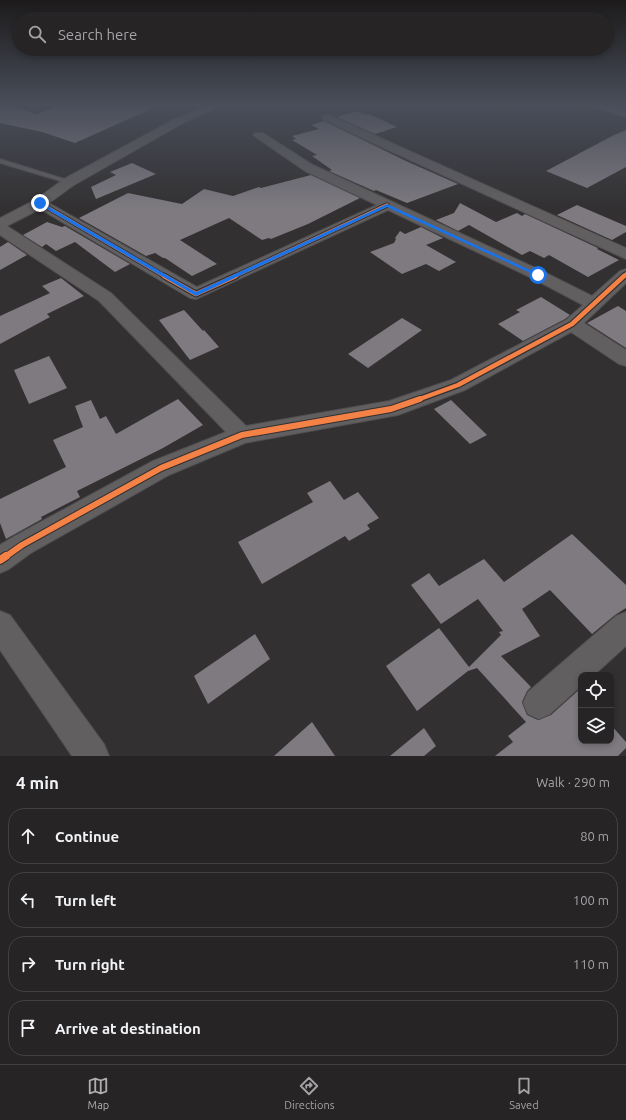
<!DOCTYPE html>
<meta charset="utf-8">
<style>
:root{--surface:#262425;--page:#323032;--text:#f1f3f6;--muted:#a4a4a7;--line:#424142;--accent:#b1aeb0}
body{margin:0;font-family:Ubuntu,sans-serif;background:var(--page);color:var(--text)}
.controls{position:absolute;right:12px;bottom:12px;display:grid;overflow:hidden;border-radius:8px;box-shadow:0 2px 6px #0003}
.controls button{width:36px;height:36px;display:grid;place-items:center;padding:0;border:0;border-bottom:1px solid var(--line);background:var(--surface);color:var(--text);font:20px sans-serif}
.stop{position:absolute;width:12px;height:12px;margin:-9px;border:3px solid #1a73e8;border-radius:50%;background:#fff}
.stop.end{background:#1a73e8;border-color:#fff;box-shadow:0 1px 4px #0008}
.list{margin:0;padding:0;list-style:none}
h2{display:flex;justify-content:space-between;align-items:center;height:52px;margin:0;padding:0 16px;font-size:17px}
h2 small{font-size:13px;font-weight:400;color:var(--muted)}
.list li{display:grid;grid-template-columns:26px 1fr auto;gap:12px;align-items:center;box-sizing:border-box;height:56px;margin:0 8px 8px;padding:0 8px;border:1px solid var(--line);border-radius:16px}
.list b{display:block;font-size:15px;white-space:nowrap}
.list em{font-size:13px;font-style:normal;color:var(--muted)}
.icon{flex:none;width:22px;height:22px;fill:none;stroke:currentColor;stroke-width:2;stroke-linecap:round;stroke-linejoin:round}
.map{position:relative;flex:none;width:626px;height:756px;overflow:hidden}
.search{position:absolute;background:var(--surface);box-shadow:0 2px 6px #0003;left:12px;right:12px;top:12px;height:44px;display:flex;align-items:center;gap:10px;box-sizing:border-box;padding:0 14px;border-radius:22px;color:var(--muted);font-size:15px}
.sheet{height:308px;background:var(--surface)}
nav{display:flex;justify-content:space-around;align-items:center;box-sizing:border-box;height:56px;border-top:1px solid var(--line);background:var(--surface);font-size:11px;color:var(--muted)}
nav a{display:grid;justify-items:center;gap:2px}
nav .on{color:var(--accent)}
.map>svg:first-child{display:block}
.building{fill:#7e7a80}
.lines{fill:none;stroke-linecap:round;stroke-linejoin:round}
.lane-casing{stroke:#4f4c4e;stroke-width:2}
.street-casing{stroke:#4f4c4e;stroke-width:2}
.highway-casing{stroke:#4f4c4e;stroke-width:2}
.lane{fill:#615f60;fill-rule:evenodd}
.street{fill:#615f60;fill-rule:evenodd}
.highway{fill:#726567;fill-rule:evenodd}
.cycleway-far3-casing{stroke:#332f31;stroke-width:5.5}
.cycleway-far2-casing{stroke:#332f31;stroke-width:7}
.cycleway-far1-casing{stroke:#332f31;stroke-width:8}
.cycleway-casing{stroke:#332f31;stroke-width:10}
.cycleway-far3{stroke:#f48246;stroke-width:3.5}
.cycleway-far2{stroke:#f48246;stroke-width:4.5}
.cycleway-far1{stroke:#f48246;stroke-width:6}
.cycleway{stroke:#f48246;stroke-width:8}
.route{fill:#1a73e8}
</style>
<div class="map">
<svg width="626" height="756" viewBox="0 0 626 756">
<rect width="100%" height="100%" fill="#323031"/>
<g class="building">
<polygon points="0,104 37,114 63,104 162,104 75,143 42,132 0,123"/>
<polygon points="357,111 366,115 369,114 397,127 375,134 337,117"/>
<polygon points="324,121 406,161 458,184 407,203 376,190 374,191 329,171 332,170 312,156 317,155 292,140 296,139 292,136 319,129 311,125"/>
<polygon points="626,130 626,167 587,188 546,171 614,135"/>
<polygon points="132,163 156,174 96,199 91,187 116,175 110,172"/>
<polygon points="311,175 360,198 308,224 271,239 269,238 262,240 229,218 180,240 217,264 192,276 165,258 163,258 155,253 146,256 79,218 128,193 182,204 204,189 233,196 259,187 261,188"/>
<polygon points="460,203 496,222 517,213 522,216 525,214 598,248 597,249 619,260 588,277 549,255 544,258 530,251 522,255 469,225 458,231 436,220 454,213"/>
<polygon points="577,205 626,226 626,232 612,240 557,215"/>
<polygon points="47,222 62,227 65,226 130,264 115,272 75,242 56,251 46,244 42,247 23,235"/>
<polygon points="421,227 443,238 426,245 456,262 439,271 426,264 402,274 370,252 394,243 396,239 395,238 400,231 405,234"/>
<polygon points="8,242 27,255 0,270 0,247"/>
<polygon points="61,278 84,296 47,314 50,317 0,344 0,316 50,293 42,286"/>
<polygon points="541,297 570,315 565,319 523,341 498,324 520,312 516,310"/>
<polygon points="618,306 626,311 626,348 587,323"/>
<polygon points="184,310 203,331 204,330 219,347 190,360 159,320"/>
<polygon points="402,318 422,330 368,368 348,354"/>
<polygon points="49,356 67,388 29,404 14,370"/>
<polygon points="178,399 203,425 163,448 77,491 80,497 41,517 42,519 6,539 0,523 0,499 66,467 53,440 83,427 75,406 91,400 100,419 106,416 116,434"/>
<polygon points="451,400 487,435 470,444 434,409"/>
<polygon points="330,481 344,500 358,492 379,518 367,525 370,529 349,541 345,536 262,584 238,542 313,502 307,493"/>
<polygon points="572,534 626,585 626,608 615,615 592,634 550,590 522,609 540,636 501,656 531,687 527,691 522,702 527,715 538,720 551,715 581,688 581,741 611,741 611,725 626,742 626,748 618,756 495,756 513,742 508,736 526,722 477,668 468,671 417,711 386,666 439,628 469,667 501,635 499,632 503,631 478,599 441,624 411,585 429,573 439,586 484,559 504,582"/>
<polygon points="255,634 270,659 208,704 194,676"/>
<polygon points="312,722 335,756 274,756"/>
<polygon points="424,728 436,746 424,756 390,756"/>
</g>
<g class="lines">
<g class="lane-casing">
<polygon id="lane" points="0,159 71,181 72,182 67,183 0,163"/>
</g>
<g class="street-casing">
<g id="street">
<path d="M210 104H222L221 106 183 123 74 185 49 203 197 287 377 205 305 171 253 135 255 133H263L313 165 544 272 592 296 620 271 626 269V283L584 323 626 350V366L619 364 571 332 465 390 398 415 245 443 169 475 31 553 9 569 0 573V545L13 537 153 461 226 432 99 301 0 235V218L35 200 64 179 175 119ZM40 209 190 298 196 299 388 210 532 278 583 305 566 320 451 380 389 401 246 426 111 293 7 226Z"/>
<polygon points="327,114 626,248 626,259 364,139 323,119 322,117"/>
<polygon points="0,611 10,615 104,744 109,756 72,756 0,650"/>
<polygon points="626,612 626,646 594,675 581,675 581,686 550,714 539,719 528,714 523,703 528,692 616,616"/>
</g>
</g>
<g class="highway-casing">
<polygon id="highway" points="588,104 604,104 626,110 626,117 590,106"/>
</g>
<use href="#lane" class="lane"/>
<use href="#street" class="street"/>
<use href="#highway" class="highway"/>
<g class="cycleway-far3-casing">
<g id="cycleway-far3">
<polyline points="40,203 166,277"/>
<polyline points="233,277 387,205"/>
<polyline points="623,277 626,274"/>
</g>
</g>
<g class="cycleway-far2-casing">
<g id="cycleway-far2">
<polyline points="164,276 196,294 236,276"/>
<polyline points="417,400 458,385 572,324 624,276"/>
</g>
</g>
<g class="cycleway-far1-casing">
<polyline id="cycleway-far1" points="5,557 22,545 161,468 242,435 391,409 420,399"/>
</g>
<g class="cycleway-casing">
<polyline id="cycleway" points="0,560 6,556"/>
</g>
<use href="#cycleway-far3" class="cycleway-far3"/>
<use href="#cycleway-far2" class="cycleway-far2"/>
<use href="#cycleway-far1" class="cycleway-far1"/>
<use href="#cycleway" class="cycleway"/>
</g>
<linearGradient id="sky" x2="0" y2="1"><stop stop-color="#1c1a1b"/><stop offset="0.5" stop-color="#494e5a"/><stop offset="1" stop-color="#494e5a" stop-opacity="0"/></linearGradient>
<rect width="626" height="209" fill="url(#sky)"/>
<polygon class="route" points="38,202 41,202 196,292 387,204 541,275 537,276 387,207 196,296 38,204"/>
</svg>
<div class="controls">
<button><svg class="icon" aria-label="locate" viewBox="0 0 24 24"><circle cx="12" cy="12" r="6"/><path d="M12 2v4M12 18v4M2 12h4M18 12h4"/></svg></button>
<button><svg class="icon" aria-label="layers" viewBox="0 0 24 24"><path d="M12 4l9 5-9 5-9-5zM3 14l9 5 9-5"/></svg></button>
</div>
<div class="stop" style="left:538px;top:275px"></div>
<div class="stop end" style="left:40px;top:203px"></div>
<div class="search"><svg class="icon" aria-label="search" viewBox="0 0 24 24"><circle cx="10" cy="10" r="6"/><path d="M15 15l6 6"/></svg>Search here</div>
</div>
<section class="sheet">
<h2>4 min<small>Walk · 290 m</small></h2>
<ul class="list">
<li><svg class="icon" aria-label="ahead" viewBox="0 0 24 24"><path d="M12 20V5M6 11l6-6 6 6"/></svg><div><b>Continue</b></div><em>80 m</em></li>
<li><svg class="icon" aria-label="left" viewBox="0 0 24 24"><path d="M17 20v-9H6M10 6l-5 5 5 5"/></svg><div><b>Turn left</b></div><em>100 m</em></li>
<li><svg class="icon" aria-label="right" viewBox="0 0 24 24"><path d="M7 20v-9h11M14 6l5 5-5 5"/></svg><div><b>Turn right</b></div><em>110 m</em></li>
<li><svg class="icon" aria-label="arrive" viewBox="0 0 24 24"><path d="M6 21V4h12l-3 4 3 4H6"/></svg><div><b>Arrive at destination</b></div></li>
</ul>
</section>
<nav>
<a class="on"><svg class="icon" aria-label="map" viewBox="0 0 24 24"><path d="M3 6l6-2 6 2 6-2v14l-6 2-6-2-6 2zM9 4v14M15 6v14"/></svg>Map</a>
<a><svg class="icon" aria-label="directions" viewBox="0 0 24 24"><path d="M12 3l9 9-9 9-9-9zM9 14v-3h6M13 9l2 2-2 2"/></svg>Directions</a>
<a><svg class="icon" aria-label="saved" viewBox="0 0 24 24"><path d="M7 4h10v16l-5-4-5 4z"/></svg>Saved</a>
</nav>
